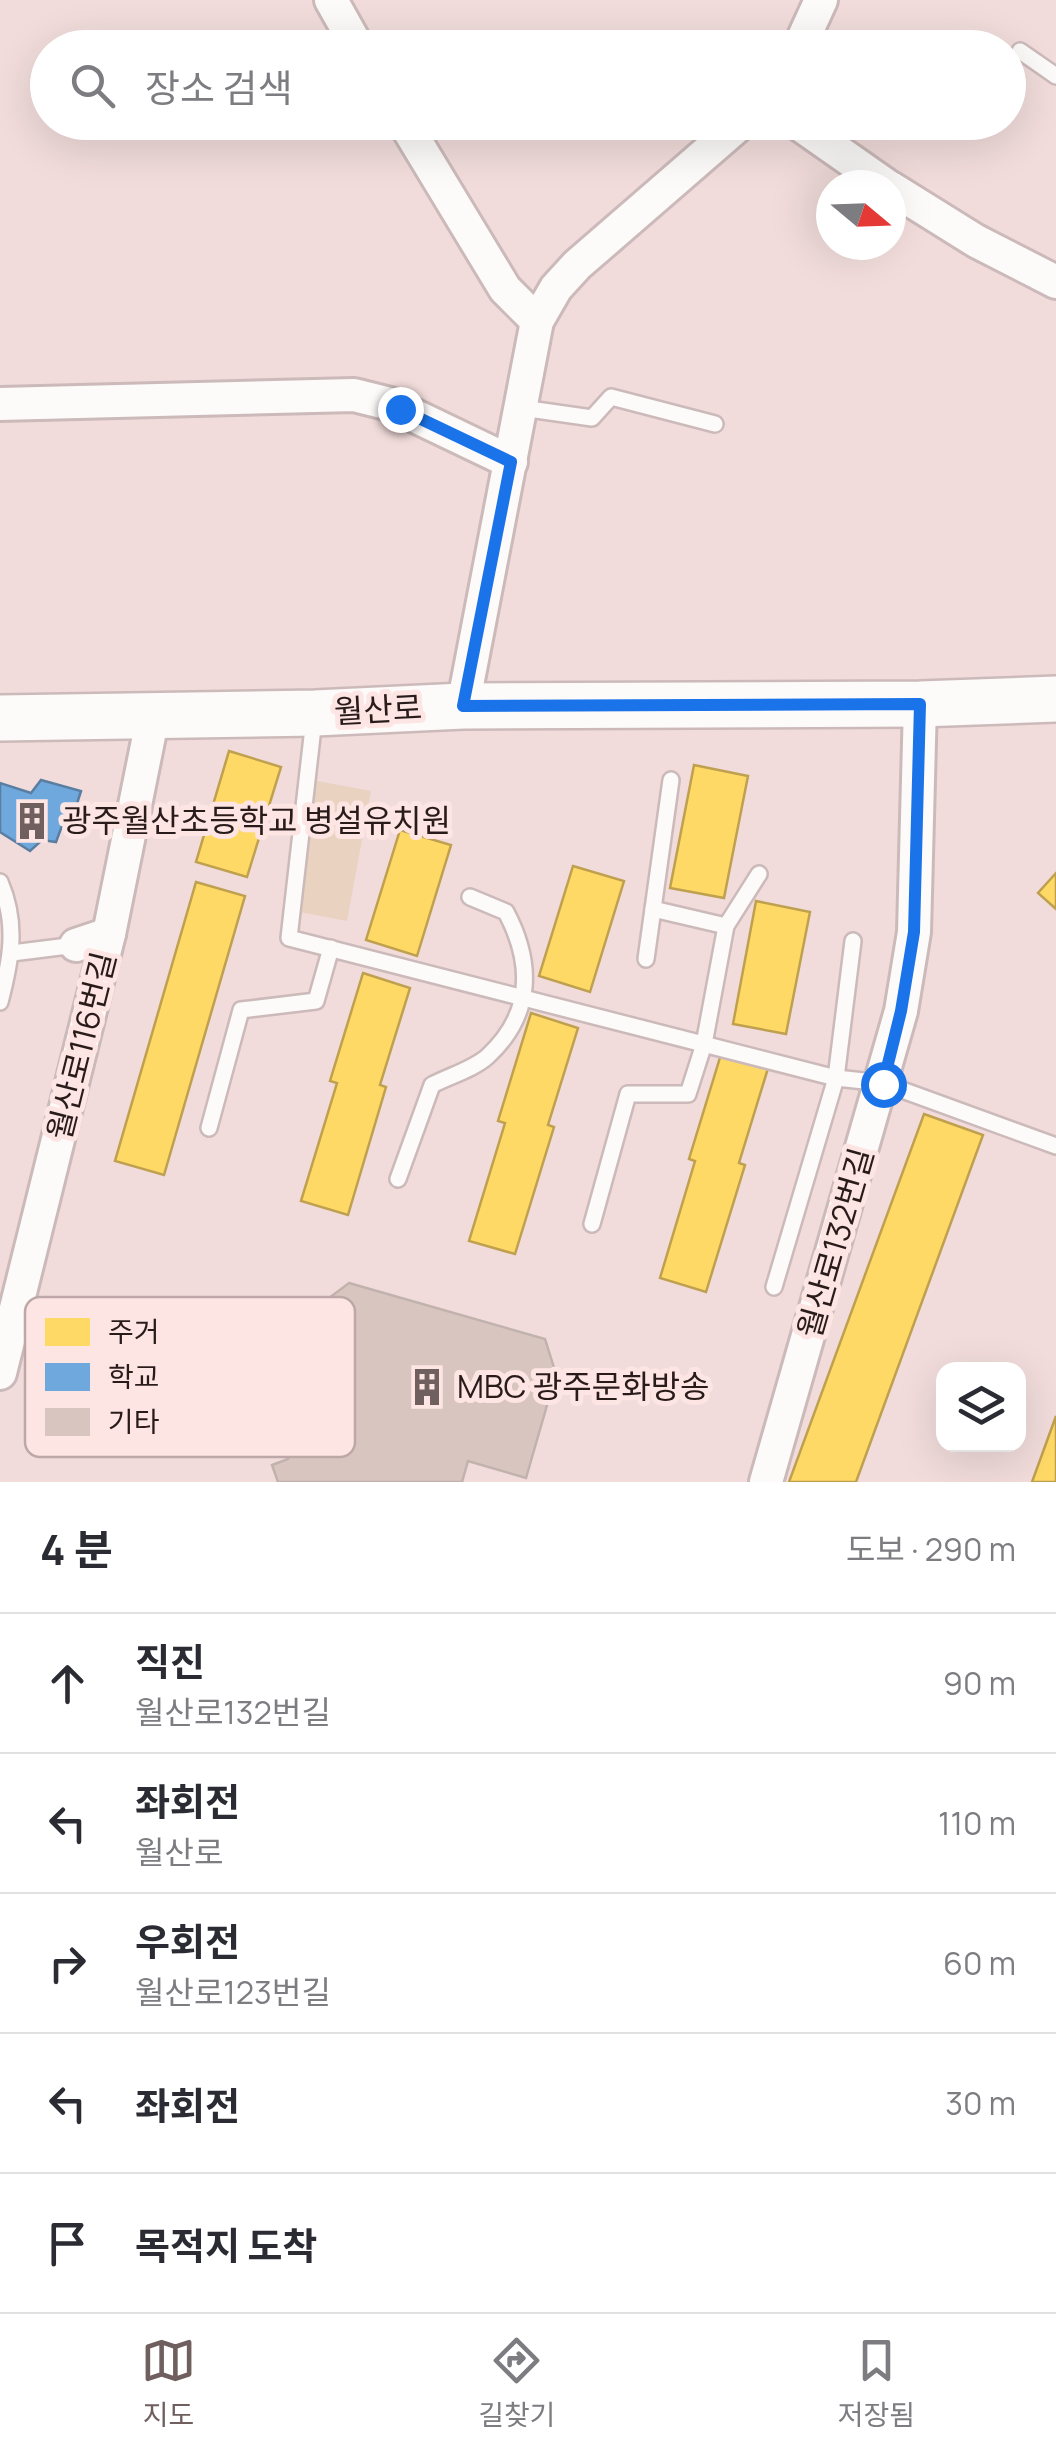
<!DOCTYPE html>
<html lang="ko">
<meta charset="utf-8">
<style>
:root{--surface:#fff;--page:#f7f7f7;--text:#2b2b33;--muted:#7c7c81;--line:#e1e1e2;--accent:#6f5f5e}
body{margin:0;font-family:Manrope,"Noto Sans KR",sans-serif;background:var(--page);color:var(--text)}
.controls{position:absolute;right:30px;bottom:30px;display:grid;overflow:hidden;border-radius:20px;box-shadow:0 10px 40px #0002}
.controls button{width:90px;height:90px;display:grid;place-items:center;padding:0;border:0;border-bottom:2px solid var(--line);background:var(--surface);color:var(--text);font:50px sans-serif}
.compass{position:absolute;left:816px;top:170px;width:90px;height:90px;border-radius:50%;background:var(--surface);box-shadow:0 10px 40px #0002;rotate:109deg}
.stop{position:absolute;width:30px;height:30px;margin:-22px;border:8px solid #1a73e8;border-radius:50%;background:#fff}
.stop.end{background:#1a73e8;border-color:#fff;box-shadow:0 2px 10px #0008}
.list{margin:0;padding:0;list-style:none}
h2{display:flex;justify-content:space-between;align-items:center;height:130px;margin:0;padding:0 40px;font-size:42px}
h2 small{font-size:32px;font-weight:400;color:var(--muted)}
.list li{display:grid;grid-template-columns:65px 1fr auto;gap:30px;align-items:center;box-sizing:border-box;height:140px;padding:0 40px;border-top:2px solid var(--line)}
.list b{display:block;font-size:38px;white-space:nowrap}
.list p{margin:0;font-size:32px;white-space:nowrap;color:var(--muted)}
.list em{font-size:32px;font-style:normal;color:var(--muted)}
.icon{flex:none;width:55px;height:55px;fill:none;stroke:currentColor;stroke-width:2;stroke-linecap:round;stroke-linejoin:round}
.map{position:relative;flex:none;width:1056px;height:1482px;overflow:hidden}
.search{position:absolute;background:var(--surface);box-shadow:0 10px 40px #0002;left:30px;right:30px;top:30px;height:110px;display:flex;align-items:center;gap:25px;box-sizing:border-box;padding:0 35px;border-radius:55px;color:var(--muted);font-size:38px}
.sheet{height:830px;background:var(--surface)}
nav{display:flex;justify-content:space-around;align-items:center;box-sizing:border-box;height:140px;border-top:2px solid var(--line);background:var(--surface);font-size:28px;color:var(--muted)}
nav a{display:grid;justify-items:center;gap:5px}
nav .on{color:var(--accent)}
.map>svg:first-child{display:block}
.green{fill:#ead2c1}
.homes{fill:#ffd966;stroke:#bfa04f;stroke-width:2.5}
.schools{fill:#6fa8dc;stroke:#5a7ea2;stroke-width:2.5}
.building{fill:#d9c5bf;stroke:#c1b2ae;stroke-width:2.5}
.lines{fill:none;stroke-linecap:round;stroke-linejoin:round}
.lane-casing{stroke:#cbbab9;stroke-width:20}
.street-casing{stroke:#cbbab9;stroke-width:38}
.secondary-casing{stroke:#cbbab9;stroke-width:50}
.lane{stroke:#fdfafa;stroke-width:15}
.street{stroke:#fdfafa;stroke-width:32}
.secondary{stroke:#fdfafa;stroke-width:45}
.route{stroke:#1a73e8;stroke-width:12}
.labels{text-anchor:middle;stroke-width:10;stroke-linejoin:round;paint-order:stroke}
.street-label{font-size:32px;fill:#291b1a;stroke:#fde5e3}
.poi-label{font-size:32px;fill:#291b1a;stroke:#fde5e3;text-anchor:start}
.key{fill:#fde5e3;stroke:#bda8a7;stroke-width:2.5}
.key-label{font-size:28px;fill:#291b1a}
</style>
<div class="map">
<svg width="1056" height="1482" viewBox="0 0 1056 1482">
<rect width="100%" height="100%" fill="#f1dcdb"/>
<polygon class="green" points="307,779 371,791 347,921 283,909"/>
<g class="homes">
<polygon points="229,751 281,767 247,877 196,862"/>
<polygon points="694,765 748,776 724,898 670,888"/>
<polygon points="400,830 451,845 417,956 366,940"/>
<polygon points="573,866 624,881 590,992 539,976"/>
<polygon points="1056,873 1056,909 1038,893"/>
<polygon points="196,882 245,896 164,1175 115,1161"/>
<polygon points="756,901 810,912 786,1034 733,1024"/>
<polygon points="363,973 410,988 380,1085 386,1087 348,1215 301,1201 337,1083 330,1081"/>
<polygon points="531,1013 578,1028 548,1125 554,1127 515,1254 469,1241 505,1123 498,1121"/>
<polygon points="722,1051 769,1065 739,1163 745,1165 706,1292 660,1278 695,1161 689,1159"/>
<polygon points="924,1114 983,1135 856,1482 789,1482"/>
<polygon points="1056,1416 1056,1482 1032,1482"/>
</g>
<polygon class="schools" points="41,780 81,791 75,810 69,807 56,842 42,840 30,851 0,832 0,783 31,793"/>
<polygon class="building" points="349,1283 545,1339 556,1374 526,1478 468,1461 462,1482 278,1482 272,1465 288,1459 307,1400 283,1348 321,1318 329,1298"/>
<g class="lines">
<g class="lane-casing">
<g id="lane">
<polyline points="1020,51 1056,76"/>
<polyline points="522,408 592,418 611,397 715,424"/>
<polyline points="314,719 289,938 836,1078 883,1083 1056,1146"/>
<path d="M0 882C18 924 11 960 0 1002"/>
<polyline points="653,909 671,780"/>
<polyline points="12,953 76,945"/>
<polyline points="646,959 653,909 726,926"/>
<polyline points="209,1128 241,1010 316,1001 331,948"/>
<path d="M398 1179 432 1085C449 1076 474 1069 488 1056 533 1014 533 963 506 912L470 897"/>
<polyline points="592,1224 628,1094 688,1094 704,1044 726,926 759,874"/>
<polyline points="774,1287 836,1078 853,941"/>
</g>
</g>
<g class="street-casing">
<g id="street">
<polyline points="331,0 358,48"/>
<polyline points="799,48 821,0"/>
<polyline points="404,122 505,289 537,321"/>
<polyline points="796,122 886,185"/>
<polyline points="891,188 976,241 1056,282"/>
<polyline points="0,404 354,395 390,404 511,462"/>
<polyline points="463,706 537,321 556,288 577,265 742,122"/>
<polyline points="76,945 109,934"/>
<polyline points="0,1373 109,934 153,716"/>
<polyline points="766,1482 901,1011 914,932 920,704"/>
</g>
</g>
<g class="secondary-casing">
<polyline id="secondary" points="0,718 315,713 463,706 920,704 1056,699"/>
</g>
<use href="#lane" class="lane"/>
<use href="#street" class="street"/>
<use href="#secondary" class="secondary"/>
</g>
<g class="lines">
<polyline class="route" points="400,409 511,462 463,706 920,704 914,932 901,1011 883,1084"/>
</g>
<defs>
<g id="building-bare" transform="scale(3)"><path d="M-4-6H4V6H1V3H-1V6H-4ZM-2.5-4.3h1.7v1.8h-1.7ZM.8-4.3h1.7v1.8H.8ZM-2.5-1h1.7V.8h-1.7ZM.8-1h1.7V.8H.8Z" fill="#6f5f5e" stroke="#fde5e3" stroke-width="2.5" paint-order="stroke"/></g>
</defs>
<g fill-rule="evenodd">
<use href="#building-bare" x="32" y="821"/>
<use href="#building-bare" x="427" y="1387"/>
</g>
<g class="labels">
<g class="street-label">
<text transform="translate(378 710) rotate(-3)" y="11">월산로</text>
<text transform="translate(82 1046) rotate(-76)" y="11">월산로116번길</text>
<text transform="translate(836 1243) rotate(-74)" y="11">월산로132번길</text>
</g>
<g class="poi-label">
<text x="62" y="832">광주월산초등학교 병설유치원</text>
<text x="457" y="1398">MBC 광주문화방송</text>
</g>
</g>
<rect x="25" y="1297" width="330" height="160" rx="15" class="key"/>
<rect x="45" y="1318" width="45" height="28" fill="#ffd966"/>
<rect x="45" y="1363" width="45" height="28" fill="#6fa8dc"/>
<rect x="45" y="1408" width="45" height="28" fill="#d9c5bf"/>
<g class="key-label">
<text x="108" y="1342">주거</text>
<text x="108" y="1387">학교</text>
<text x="108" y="1432">기타</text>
</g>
</svg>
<div class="controls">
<button><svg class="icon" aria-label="layers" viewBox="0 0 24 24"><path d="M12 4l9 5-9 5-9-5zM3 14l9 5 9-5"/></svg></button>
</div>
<svg class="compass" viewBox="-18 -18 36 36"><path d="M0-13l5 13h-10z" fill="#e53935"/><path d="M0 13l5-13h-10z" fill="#7c7c81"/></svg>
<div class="stop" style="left:883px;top:1084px"></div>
<div class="stop end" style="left:400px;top:409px"></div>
<div class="search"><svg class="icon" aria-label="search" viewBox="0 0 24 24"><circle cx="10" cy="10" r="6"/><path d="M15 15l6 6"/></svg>장소 검색</div>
</div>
<section class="sheet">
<h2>4 분<small>도보 · 290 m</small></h2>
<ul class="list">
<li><svg class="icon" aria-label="ahead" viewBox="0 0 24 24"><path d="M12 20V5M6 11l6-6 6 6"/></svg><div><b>직진</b><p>월산로132번길</p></div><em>90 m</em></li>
<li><svg class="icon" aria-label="left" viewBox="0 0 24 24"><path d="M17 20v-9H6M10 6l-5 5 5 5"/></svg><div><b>좌회전</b><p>월산로</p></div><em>110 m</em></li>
<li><svg class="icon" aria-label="right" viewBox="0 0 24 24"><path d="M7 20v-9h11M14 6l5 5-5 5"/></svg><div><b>우회전</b><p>월산로123번길</p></div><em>60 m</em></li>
<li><svg class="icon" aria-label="left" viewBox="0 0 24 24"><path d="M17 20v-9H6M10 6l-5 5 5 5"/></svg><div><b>좌회전</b></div><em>30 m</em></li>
<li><svg class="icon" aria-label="arrive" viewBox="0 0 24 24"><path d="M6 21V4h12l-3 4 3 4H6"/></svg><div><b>목적지 도착</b></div></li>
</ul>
</section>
<nav>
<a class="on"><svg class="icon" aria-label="map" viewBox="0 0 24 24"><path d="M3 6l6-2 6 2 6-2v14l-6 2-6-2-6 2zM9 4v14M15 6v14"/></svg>지도</a>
<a><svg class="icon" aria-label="directions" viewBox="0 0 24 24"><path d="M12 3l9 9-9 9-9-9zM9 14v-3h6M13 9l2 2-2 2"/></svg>길찾기</a>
<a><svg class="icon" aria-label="saved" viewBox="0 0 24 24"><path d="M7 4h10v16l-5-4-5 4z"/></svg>저장됨</a>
</nav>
